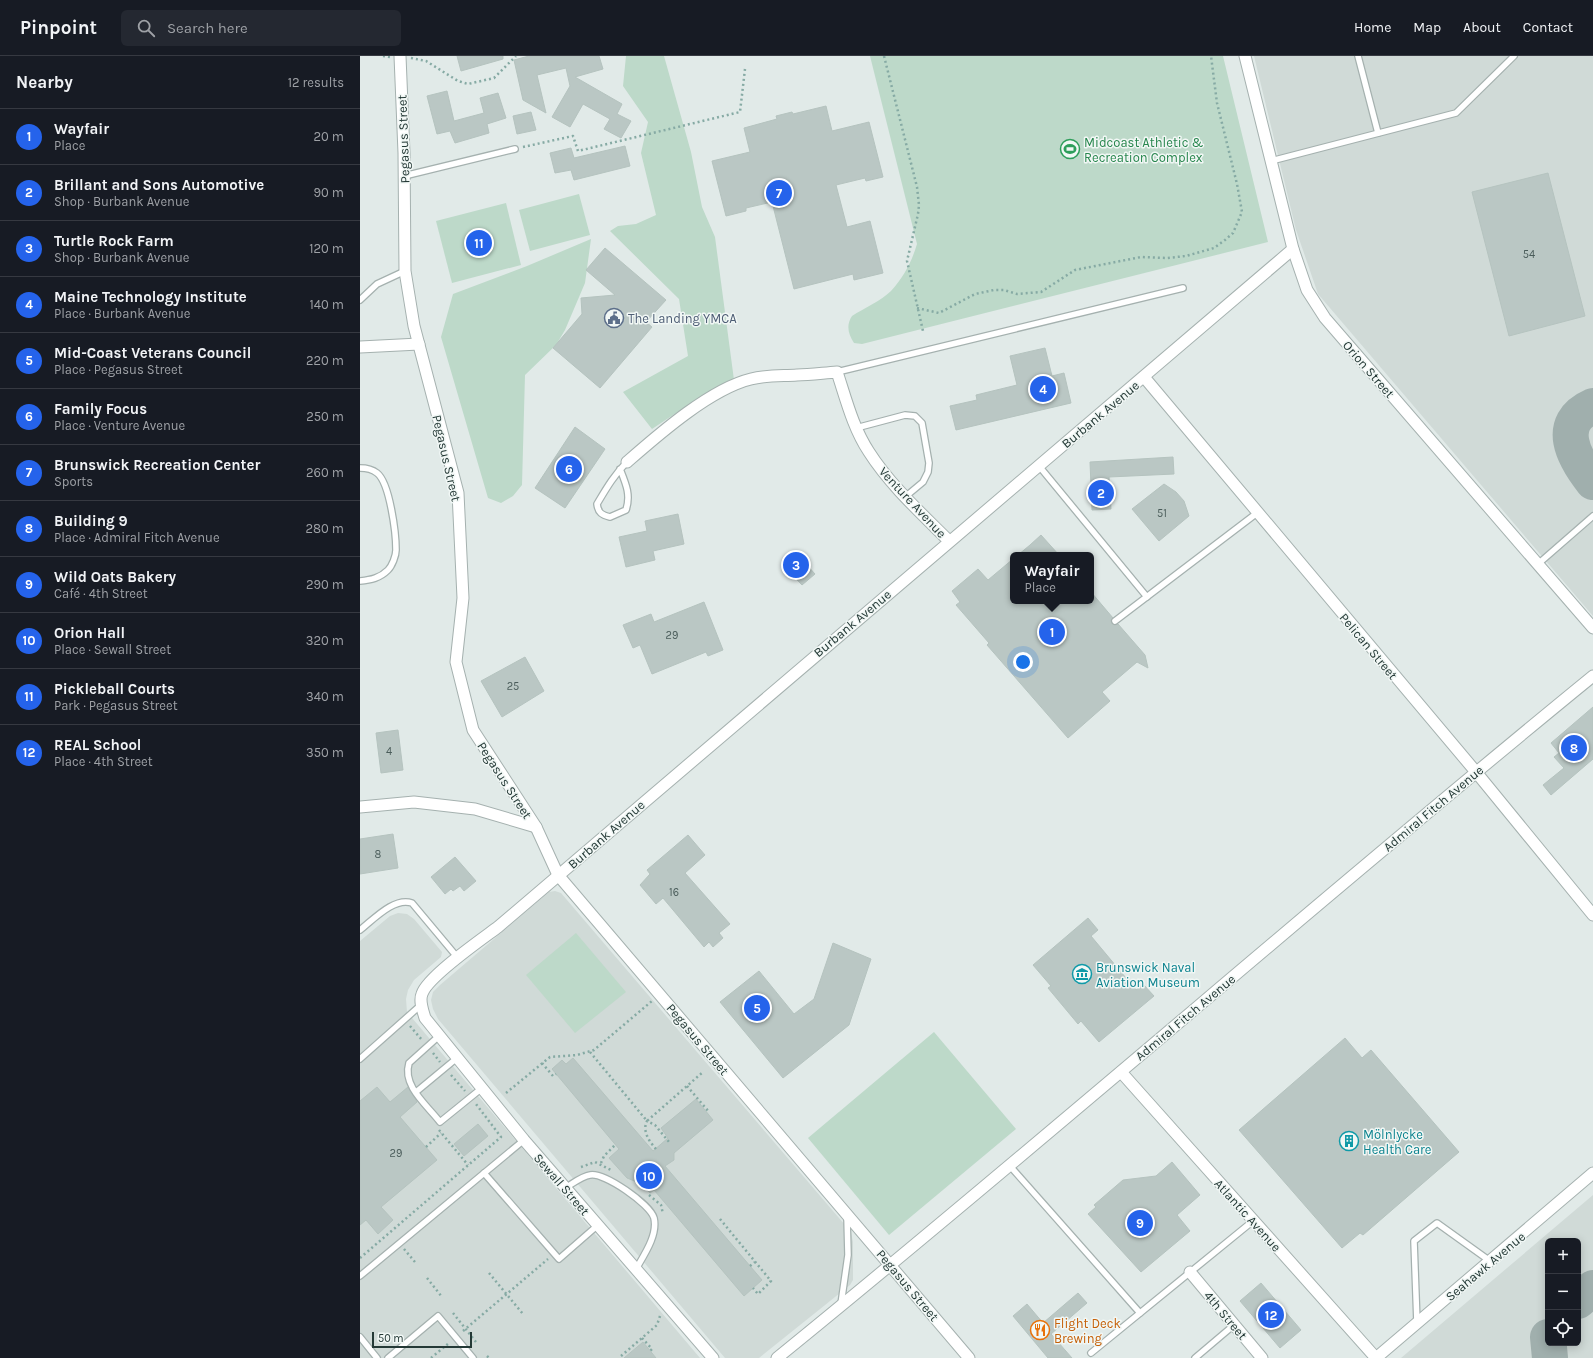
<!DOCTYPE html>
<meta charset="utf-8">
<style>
:root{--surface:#171b24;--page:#242831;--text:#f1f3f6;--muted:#9ea1a6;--line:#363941;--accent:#2563eb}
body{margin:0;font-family:Karla,sans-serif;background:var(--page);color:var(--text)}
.controls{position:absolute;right:12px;bottom:12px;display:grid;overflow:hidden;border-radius:6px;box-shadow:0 2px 10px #0003}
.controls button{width:36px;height:36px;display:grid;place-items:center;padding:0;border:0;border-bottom:1px solid var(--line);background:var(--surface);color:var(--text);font:20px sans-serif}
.scale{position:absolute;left:12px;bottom:10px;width:100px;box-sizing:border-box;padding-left:4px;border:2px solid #243936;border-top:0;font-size:11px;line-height:14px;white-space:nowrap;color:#243936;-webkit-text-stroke:3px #f1f7f5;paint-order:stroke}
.you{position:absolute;left:663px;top:606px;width:14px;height:14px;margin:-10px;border:3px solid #fff;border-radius:50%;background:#1a73e8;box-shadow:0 0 0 6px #1a73e833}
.badge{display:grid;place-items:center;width:26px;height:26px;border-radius:50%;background:var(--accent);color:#fff;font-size:13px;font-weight:700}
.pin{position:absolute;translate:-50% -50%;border:2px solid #fff;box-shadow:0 1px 4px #0006}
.popup{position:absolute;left:650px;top:496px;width:84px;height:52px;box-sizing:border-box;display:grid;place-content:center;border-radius:6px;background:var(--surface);filter:drop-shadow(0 1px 3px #0005);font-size:13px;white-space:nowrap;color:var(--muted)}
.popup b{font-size:15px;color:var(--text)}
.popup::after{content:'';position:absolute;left:50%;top:100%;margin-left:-8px;border:8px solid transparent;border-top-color:var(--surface)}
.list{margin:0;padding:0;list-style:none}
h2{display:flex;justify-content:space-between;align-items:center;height:52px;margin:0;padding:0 16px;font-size:17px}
h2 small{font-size:13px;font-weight:400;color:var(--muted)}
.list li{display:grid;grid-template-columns:26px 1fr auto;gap:12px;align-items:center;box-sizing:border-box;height:56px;padding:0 16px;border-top:1px solid var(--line)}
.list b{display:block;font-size:15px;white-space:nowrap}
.list p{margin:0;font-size:13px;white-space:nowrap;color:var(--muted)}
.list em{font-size:13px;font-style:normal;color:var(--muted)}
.icon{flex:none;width:22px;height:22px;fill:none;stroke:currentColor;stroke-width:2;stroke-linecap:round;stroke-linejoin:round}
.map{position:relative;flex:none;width:1233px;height:1302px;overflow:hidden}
header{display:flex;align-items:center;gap:24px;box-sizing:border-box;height:56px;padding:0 20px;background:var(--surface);border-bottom:1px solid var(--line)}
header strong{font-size:19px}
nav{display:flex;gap:22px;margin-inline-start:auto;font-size:14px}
.search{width:280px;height:36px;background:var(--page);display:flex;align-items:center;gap:10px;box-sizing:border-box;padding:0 14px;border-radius:6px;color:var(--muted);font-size:15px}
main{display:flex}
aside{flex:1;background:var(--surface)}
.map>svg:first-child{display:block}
.built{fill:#d0dad7;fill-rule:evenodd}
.green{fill:#bdd9c9}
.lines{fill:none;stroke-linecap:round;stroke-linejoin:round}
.taxiway{stroke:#a0afad;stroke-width:36}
.building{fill:#bac7c4;stroke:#b5c3bf}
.lane-casing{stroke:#a5b1af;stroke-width:8}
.street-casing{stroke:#a5b1af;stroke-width:13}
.path{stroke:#86aaa4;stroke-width:2.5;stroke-dasharray:2 3;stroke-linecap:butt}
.lane{stroke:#fff;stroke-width:5.5}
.street{stroke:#fff;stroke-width:11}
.labels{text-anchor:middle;stroke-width:3;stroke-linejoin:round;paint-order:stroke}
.number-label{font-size:11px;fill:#4a5c5a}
.street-label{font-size:13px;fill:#243936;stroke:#f1f7f5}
.leisure-label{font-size:13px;fill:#27864d;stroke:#f1f7f5;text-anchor:start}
.service-label{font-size:13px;fill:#4e5e75;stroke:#f1f7f5;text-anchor:start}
.culture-label{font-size:13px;fill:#0d838f;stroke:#f1f7f5;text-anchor:start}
.food-label{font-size:13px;fill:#c56008;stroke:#f1f7f5;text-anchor:start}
</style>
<header>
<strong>Pinpoint</strong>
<div class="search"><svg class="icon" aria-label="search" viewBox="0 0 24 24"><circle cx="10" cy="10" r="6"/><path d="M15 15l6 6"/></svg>Search here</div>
<nav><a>Home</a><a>Map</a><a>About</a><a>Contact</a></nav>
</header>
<main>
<aside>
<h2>Nearby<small>12 results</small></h2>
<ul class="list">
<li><span class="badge">1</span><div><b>Wayfair</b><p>Place</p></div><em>20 m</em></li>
<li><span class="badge">2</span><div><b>Brillant and Sons Automotive</b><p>Shop · Burbank Avenue</p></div><em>90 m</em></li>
<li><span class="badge">3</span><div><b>Turtle Rock Farm</b><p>Shop · Burbank Avenue</p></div><em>120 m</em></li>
<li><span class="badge">4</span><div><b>Maine Technology Institute</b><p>Place · Burbank Avenue</p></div><em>140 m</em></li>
<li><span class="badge">5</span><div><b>Mid-Coast Veterans Council</b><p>Place · Pegasus Street</p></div><em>220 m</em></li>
<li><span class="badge">6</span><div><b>Family Focus</b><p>Place · Venture Avenue</p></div><em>250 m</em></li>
<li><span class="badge">7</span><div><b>Brunswick Recreation Center</b><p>Sports</p></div><em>260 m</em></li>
<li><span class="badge">8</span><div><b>Building 9</b><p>Place · Admiral Fitch Avenue</p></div><em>280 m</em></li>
<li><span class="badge">9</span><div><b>Wild Oats Bakery</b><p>Café · 4th Street</p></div><em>290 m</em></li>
<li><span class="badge">10</span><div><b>Orion Hall</b><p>Place · Sewall Street</p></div><em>320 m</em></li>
<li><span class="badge">11</span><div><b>Pickleball Courts</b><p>Park · Pegasus Street</p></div><em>340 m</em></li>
<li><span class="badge">12</span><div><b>REAL School</b><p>Place · 4th Street</p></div><em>350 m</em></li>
</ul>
</aside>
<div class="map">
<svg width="1233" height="1302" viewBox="0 0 1233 1302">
<rect width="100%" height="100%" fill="#e1eae8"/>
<g class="built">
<polygon points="894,0 1233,0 1233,560 958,238 936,174"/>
<polygon points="195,835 201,837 491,1176 493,1186 493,1224 490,1229 399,1302 365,1302 78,963 73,953 71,944 73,936 80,929 189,836"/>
<polygon points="38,857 47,858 54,863 82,896 81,901 54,924 48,934 46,943 47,956 340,1302 0,1302 0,885 30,860"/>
<path d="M1233 1139V1302H1041ZM1188 1185H1218V1287H1188Z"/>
</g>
<g class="green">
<polygon points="266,0 304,0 331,96 342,151 355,181 374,324 319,355 292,373 263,336 328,300 319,243 250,175 258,170 276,168 296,159 281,97 288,66 263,30"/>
<path d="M510 0H863L908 186 502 288 494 287C488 278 486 269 492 260 504 252 521 245 531 235 544 221 552 205 557 188Z"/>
<polygon points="219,138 230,179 170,195 159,154"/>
<polygon points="146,147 161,209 92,227 76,165"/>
<polygon points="231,183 225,227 205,274 196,289 165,319 162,429 153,440 141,447 128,442 81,281 93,238 167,210"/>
<polygon points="216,877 266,936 215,977 166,919"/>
<polygon points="574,976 656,1073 529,1179 448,1082"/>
</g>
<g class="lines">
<g class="taxiway">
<path d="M1233 350C1194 367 1214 402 1233 426"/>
<polyline points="1218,1245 1233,1232"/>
<polyline points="1188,1281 1190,1302"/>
</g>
</g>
<g class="building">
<polygon points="97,0 143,0 143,3 101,15"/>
<polygon points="169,0 239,0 243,13 215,21 262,48 257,58 271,65 261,82 244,73 250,63 223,48 210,71 192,61 210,30 206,12 177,19 186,57 163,44 154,4"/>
<polygon points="87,35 94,65 124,57 120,42 138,37 146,62 127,68 129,77 95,87 90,75 77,78 67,40"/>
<polygon points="466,50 472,75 509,66 523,121 506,125 505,122 476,129 487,171 510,165 523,217 494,224 493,218 434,233 412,146 386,152 386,155 366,160 352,105 390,96 384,72 417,63 416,60 432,56 433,58"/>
<polygon points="171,56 176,74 157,78 153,60"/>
<polygon points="265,90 270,110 214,124 211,114 195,117 190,97 211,92 214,102"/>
<polygon points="1188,117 1225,260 1149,280 1112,136"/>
<polygon points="245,192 306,244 286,266 292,271 240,332 193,292 222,258 221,242 255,239 226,214"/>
<polygon points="685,292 692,320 704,317 711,347 596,374 590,350 617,344 616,339 657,329 650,300"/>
<polygon points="215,371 245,393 205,452 175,432"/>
<polygon points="813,401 814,418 749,421 751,453 732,454 730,406"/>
<polygon points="804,428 816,436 824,445 829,460 799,485 772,453"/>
<polygon points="318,458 324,488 293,495 295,504 266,511 259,481 287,475 285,465"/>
<polygon points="681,479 699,499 658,499 670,489"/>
<polygon points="437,498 455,518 442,529 424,510"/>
<polygon points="653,503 653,545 731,545 731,536 753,562 752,568 758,568 785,599 788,612 777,606 742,636 750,645 708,682 627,589 629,587 596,549 600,546 592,535 618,513 628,524"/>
<polygon points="344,546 363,594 348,600 346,596 292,618 280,589 273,592 263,569 291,558 294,566"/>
<polygon points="165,601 184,635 142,661 121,625"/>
<polygon points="1233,651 1233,703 1191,739 1183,729 1204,712 1194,701 1199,697 1191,687"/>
<polygon points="38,674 43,714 21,717 16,677"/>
<polygon points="33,778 38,812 0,818 0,783"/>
<polygon points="328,779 345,799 325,817 370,868 359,877 363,882 353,891 349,886 344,891 303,842 296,848 280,829 290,818 287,814"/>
<polygon points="95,801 116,825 104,835 100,830 93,835 91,833 85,838 71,821"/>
<polygon points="728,862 738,874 731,880 776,934 783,928 794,940 739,986 721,965 718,968 688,932 691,930 673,909"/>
<polygon points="473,887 511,903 489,969 423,1022 360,946 399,915 434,958 454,943"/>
<polygon points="985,982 1002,1002 1011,994 1099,1096 1003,1179 1000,1177 982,1192 879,1074"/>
<polygon points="213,1002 293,1095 308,1082 301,1072 336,1043 353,1064 314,1097 314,1104 305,1110 402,1224 384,1240 294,1134 290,1137 282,1128 267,1122 249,1102 259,1093 192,1013 202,1004 206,1008"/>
<polygon points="17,1031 30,1046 48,1031 57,1046 40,1061 77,1104 21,1151 33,1164 18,1178 6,1164 0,1169 0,1045"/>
<polygon points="118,1068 128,1080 104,1100 94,1088"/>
<polygon points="812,1106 840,1139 817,1159 830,1175 781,1216 728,1158 736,1151 734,1149 763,1124 796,1120"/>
<polygon points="901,1227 941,1274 920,1292 880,1245"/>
<polygon points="718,1237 727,1247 691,1278 712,1302 688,1302 653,1260 667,1248 683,1267"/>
<polygon points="283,1286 296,1302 264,1302"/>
</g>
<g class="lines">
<g class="lane-casing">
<g id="lane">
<polyline points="998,0 1018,77"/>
<polyline points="911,105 1096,57 1154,0"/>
<polyline points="44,120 155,93"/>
<polyline points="0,244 17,228 45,215"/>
<polyline points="477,316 823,232"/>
<polyline points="496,372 545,359 555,360 562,367 569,407 568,416 563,426 545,441"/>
<polyline points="679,410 787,541"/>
<path d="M0 412C7 412 12 413 17 417 30 427 36 478 36 494 36 500 32 510 28 514 20 522 11 524 0 525"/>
<path d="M260 413C266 428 271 439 266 454L250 461C242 459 238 457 237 448 246 433 254 419 267 406"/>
<polyline points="1178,508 1233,460"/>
<polyline points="755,565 897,457"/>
<path d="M0 874C14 863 34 841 52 847L98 902"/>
<path d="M79 980 49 1007C42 1030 67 1049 80 1066L122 1032"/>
<polyline points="0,1003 62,948"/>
<polyline points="56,1036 97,1002"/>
<polyline points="650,1110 780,1257"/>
<polyline points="124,1117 199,1203 238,1169"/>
<path d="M205 1132C212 1128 222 1120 230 1119 244 1116 290 1148 294 1162 298 1179 284 1199 276 1213"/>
<polyline points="0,1220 164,1084"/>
<polyline points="481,1248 488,1199 487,1161"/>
<polyline points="1057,1267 1054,1185 1077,1167 1130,1205"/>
<polyline points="0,1281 17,1302"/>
<polyline points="731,1297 893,1165"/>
<polyline points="28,1302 78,1260 113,1302"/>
<polyline points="835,1302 874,1269"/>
</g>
</g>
<g class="street-casing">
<g id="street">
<polyline points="40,0 44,97 45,215 54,270 98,437 103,542 96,606 113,674 176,771 198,819 609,1302"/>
<polyline points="885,0 933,193 947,234 965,262 1233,572"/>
<polyline points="0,291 59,288"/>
<polyline points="784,321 1116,716 1233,859"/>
<path d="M267 406C298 379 350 333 391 323 407 319 421 320 437 319 450 319 463 317 477 316 486 343 493 372 509 396 530 429 561 457 589 485"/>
<polyline points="0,751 54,746 115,753 176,771"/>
<polyline points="761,1016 1016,1302"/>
<polyline points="830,1216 902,1302"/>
<path d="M353 1302 164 1084 65 962C63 955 59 945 62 938 67 921 122 883 138 871L933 193"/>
<path d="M417 1302C692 1079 958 844 1233 620"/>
<polyline points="1016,1302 1233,1117"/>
</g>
</g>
<g class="path">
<polyline points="23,0 30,1"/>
<polyline points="524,0 557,131 559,149 558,158 547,205 563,275"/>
<polyline points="51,2 66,5 98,25 108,28 134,22 156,0"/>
<polyline points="163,91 213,80 218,95 380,56 385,13"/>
<polyline points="557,252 579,257 615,238 634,234 644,234 657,238 681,236 715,214 781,201 807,202 826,200 854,192 865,184 873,177 882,156 877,128 857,47 851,0"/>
<polyline points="50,970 62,984"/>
<polyline points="230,996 287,1065 343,1016"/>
<polyline points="73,997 80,1006"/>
<polyline points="182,1007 193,1020 196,1018"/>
<polyline points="91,1019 105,1035"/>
<polyline points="327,1030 349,1056"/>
<polyline points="146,1037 190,1001 217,999 234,994 292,945"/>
<polyline points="79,1074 108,1109"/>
<polyline points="66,1091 81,1077"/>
<path d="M296 1093C289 1085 282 1075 287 1065L295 1069 309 1086"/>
<polyline points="241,1107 244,1100 256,1088"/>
<polyline points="221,1111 235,1106 251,1114"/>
<polyline points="289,1139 301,1149 303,1158"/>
<polyline points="360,1163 411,1225 398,1238 393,1232"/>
<polyline points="44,1193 55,1206"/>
<polyline points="0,1202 141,1081 116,1048"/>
<polyline points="390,1210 395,1206"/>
<polyline points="129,1217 163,1258"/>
<polyline points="67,1222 82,1241"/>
<polyline points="93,1257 116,1286"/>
<polyline points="103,1275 188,1203"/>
<polyline points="282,1282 292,1293 290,1295"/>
<polyline points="127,1300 129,1302"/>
<polyline points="261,1300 297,1269 300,1260"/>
<polyline points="71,1302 89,1287"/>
</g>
<use href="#lane" class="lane"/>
<use href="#street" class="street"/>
</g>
<defs>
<g id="stadium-ring" transform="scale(1)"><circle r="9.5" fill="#f1f7f5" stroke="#2e9e5b" stroke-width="1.5"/><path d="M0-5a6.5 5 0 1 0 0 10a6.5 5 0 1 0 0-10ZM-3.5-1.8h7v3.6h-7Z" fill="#2e9e5b"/></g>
<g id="civic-ring" transform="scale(1)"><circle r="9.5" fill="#f1f7f5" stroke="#5c6f8a" stroke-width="1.5"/><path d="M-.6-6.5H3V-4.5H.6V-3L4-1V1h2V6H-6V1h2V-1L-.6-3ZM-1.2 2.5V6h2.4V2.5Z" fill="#5c6f8a"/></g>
<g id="museum-ring" transform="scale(1)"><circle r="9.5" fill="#f1f7f5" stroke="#0f9aa8" stroke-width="1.5"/><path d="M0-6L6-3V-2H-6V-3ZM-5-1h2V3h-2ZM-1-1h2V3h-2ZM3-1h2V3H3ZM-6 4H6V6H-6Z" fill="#0f9aa8"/></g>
<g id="building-ring" transform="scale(1)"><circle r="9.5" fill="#f1f7f5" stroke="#0f9aa8" stroke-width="1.5"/><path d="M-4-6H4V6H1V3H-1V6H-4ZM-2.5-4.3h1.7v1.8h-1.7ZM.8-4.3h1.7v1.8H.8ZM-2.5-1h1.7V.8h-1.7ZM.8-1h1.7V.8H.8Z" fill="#0f9aa8"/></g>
<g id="restaurant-ring" transform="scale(1)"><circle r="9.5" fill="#f1f7f5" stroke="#e8710a" stroke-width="1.5"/><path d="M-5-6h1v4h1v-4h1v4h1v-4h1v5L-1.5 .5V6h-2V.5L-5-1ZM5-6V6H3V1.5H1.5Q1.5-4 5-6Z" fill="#e8710a"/></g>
</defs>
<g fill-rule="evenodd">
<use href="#stadium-ring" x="710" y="93"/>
<use href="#civic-ring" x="254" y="262"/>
<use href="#museum-ring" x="722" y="918"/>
<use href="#building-ring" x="989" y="1085"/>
<use href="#restaurant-ring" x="680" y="1274"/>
</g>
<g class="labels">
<g class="number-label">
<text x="1169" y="202">54</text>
<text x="802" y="461">51</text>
<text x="312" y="583">29</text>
<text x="153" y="634">25</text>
<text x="29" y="699">4</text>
<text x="18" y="802">8</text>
<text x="314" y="840">16</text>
<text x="36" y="1101">29</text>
</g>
<g class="street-label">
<text transform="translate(43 83) rotate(-92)" y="5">Pegasus Street</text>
<text transform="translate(1009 313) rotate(49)" y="5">Orion Street</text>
<text transform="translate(740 358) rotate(-40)" y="5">Burbank Avenue</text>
<text transform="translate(87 402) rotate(77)" y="5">Pegasus Street</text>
<text transform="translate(553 446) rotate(47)" y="5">Venture Avenue</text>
<text transform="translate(492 567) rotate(-40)" y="5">Burbank Avenue</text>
<text transform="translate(1009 590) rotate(50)" y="5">Pelican Street</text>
<text transform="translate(145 724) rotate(57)" y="5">Pegasus Street</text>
<text transform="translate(1073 752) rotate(-40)" y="5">Admiral Fitch Avenue</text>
<text transform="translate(246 778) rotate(-41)" y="5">Burbank Avenue</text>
<text transform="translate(825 961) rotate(-40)" y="5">Admiral Fitch Avenue</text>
<text transform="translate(338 983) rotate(50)" y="5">Pegasus Street</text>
<text transform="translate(202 1128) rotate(49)" y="5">Sewall Street</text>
<text transform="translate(888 1159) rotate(48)" y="5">Atlantic Avenue</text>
<text transform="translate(1125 1210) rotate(-40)" y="5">Seahawk Avenue</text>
<text transform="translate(548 1229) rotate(50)" y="5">Pegasus Street</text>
<text transform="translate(866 1259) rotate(50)" y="5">4th Street</text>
</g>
<g class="leisure-label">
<text x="724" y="91">Midcoast Athletic &amp;<tspan x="724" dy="15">Recreation Complex</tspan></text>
</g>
<g class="service-label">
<text x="268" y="267">The Landing YMCA</text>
</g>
<g class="culture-label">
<text x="736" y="916">Brunswick Naval<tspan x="736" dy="15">Aviation Museum</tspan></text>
<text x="1003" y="1083">Mölnlycke<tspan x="1003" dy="15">Health Care</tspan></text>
</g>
<g class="food-label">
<text x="694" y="1272">Flight Deck<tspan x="694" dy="15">Brewing</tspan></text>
</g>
</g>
</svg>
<div class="controls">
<button>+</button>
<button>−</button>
<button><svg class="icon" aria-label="locate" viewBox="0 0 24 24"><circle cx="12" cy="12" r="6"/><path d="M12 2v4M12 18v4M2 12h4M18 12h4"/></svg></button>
</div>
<div class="scale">50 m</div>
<div class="you"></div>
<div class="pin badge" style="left:692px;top:576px">1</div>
<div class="popup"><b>Wayfair</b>Place</div>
<div class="pin badge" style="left:741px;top:437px">2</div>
<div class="pin badge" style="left:436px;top:509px">3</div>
<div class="pin badge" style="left:683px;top:333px">4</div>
<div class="pin badge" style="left:397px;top:952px">5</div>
<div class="pin badge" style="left:209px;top:413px">6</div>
<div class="pin badge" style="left:419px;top:137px">7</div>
<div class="pin badge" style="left:1214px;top:692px">8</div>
<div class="pin badge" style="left:780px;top:1167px">9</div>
<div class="pin badge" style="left:289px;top:1120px">10</div>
<div class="pin badge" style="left:119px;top:187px">11</div>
<div class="pin badge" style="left:911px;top:1259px">12</div>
</div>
</main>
